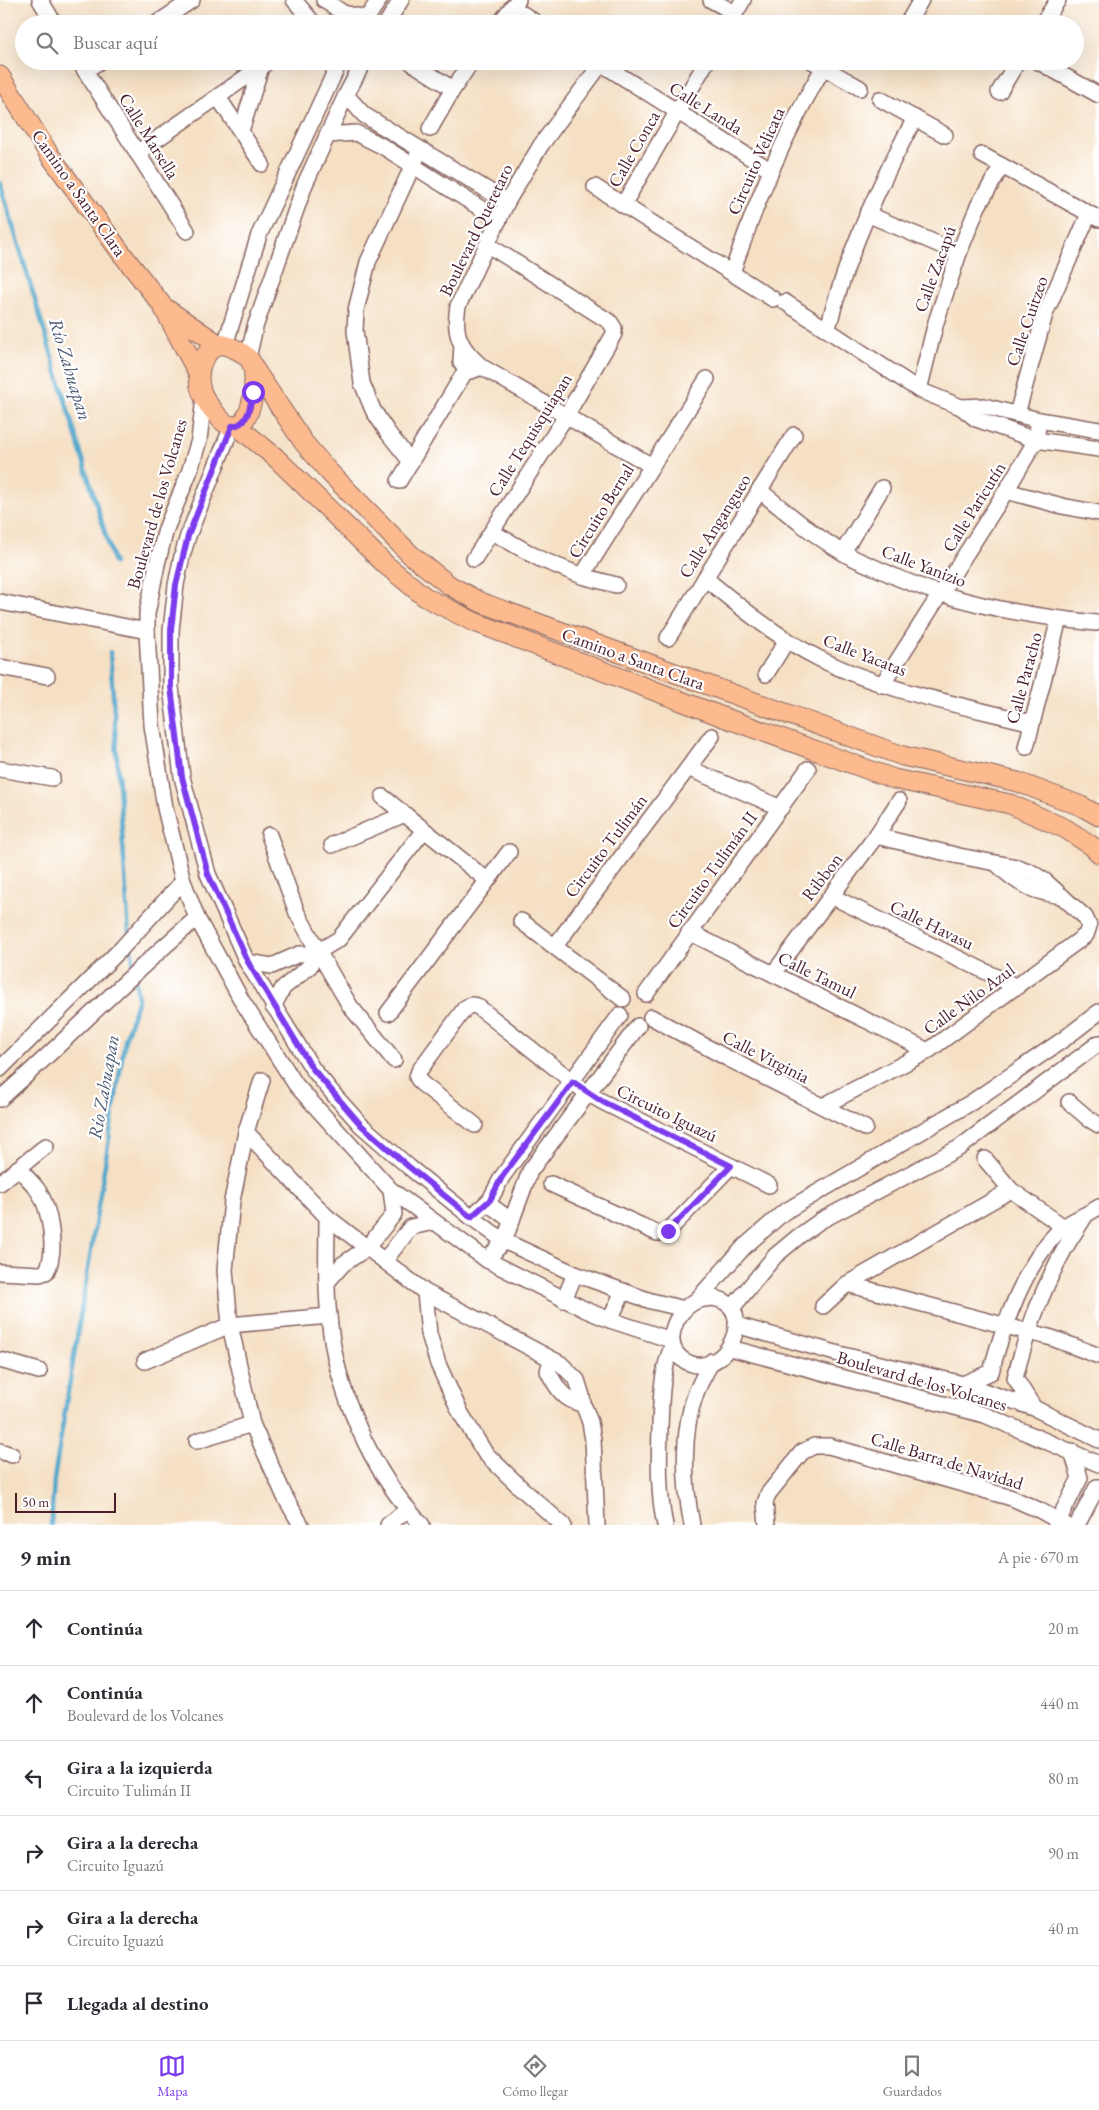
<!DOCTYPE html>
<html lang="es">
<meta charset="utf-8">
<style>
:root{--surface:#fff;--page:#f2f2f3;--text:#2b2b33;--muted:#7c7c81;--line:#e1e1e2;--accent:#7c3aed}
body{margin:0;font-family:"EB Garamond",serif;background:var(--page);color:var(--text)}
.scale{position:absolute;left:15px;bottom:12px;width:101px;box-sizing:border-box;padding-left:5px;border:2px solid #4a1f2b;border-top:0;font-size:14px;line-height:18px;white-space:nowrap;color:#4a1f2b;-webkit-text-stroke:4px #fff;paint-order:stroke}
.stop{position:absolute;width:15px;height:15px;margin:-11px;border:4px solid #7c3aed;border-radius:50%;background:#fff}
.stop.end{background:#7c3aed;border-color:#fff;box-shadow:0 1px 5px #0008}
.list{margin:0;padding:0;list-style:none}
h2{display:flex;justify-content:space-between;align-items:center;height:65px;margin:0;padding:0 20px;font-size:21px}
h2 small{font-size:16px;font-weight:400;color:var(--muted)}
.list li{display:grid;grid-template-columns:32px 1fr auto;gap:15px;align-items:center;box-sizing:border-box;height:75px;padding:0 20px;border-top:1px solid var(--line)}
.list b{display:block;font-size:19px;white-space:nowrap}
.list p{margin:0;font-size:16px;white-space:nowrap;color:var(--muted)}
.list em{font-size:16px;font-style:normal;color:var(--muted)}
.icon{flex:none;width:28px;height:28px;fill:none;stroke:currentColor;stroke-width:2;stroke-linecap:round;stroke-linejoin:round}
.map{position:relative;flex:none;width:1099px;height:1525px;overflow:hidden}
.search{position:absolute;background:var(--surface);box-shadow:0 5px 20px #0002;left:15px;right:15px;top:15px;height:55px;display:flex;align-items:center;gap:12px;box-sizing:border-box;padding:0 18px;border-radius:28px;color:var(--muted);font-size:19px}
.sheet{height:515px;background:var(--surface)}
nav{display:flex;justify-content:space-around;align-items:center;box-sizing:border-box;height:70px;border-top:1px solid var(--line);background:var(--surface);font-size:14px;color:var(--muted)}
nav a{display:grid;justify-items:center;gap:2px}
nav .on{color:var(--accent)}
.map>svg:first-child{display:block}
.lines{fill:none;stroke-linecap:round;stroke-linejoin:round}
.stream{stroke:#4da5ca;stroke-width:4.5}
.minor-casing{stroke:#866361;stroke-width:18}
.major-casing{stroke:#866361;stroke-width:21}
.minor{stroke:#fff;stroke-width:15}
.major{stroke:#fcba8e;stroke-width:19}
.route{stroke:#7c3aed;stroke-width:6}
.labels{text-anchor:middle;stroke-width:4.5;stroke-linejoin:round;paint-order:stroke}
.street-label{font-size:18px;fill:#4a1f2b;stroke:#fff}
.water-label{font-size:19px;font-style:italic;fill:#4b5b73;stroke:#fff}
</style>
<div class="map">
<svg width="1099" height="1525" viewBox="0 0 1099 1525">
<rect width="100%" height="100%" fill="#fff"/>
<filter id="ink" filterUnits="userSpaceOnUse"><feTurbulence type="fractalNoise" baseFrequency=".02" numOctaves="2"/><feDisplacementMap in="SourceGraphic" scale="10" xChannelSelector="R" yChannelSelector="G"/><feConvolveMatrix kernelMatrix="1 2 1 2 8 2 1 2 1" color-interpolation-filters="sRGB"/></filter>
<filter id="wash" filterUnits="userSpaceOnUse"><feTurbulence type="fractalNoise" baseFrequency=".0096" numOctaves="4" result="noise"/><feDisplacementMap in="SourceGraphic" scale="20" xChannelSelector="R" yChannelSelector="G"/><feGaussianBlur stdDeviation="1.12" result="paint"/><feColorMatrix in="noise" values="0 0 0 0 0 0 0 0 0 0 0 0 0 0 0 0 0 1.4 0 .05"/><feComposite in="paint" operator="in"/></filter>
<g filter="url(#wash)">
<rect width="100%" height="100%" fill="#f5e0c4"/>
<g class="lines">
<g class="stream">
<polyline points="0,183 114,563"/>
<polyline points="110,652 129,935"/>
<polyline points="131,945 134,970"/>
<polyline points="51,1525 54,1479 125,1040 138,999 135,977"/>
</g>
</g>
</g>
<g filter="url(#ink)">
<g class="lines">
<g class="minor-casing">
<g id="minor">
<polyline points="40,0 51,18"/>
<polyline points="294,0 314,24"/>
<polyline points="324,0 343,13 366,18"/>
<polyline points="711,0 735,13"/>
<polyline points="512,7 538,24"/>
<polyline points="156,24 192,0"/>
<polyline points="363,24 379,0"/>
<polyline points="386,24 401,0"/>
<polyline points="499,24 518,0"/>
<polyline points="729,24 743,0"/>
<polyline points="907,24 921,0"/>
<polyline points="1042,24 1058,0"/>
<polyline points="79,61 187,231"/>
<polyline points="597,61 770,170"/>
<polyline points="812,61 860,88"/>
<polyline points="1037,61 1099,95"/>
<polyline points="412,63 453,89"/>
<polyline points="85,71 100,61"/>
<polyline points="999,92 1018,61"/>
<polyline points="346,95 364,115 507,202"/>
<polyline points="218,97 262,164"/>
<polyline points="880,99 945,135"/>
<polyline points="430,129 453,89 472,61"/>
<polyline points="241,131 261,67"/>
<polyline points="327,135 356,133 382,146 499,220"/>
<polyline points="137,153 269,61"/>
<polyline points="982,155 1099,219"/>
<polyline points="595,187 773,299"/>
<polyline points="623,205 707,61"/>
<polyline points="867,214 959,253"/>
<path d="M732 273C756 201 785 133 823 68"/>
<polyline points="785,302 919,390 961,407 976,419 1036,440 1099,449"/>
<path d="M828 328C847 254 878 186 915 118"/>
<path d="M462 344 461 362 466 370 471 371 482 367C460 348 453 335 458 306L507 202 541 145 601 64"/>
<polyline points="225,345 259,235 340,61"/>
<polyline points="248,358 255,327 305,184 346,95 364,61"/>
<polyline points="482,367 652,466"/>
<polyline points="919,390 936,322 959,253 978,206 1002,166"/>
<polyline points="204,398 199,440 189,473 166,529 157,564 147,614 147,631 152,725 165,808 183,881 197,918 242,1001 296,1085 391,1190 487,1260 586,1310 610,1320 671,1340"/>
<polyline points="961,407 984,406 1039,420 1099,430"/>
<polyline points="1017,414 1045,314 1089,214"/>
<polyline points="232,426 188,536 182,556 176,585 171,631 171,687 182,777 208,874 247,962 312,1068 335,1096 361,1125 409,1167 471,1217 504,1241 575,1274 651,1301 685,1309"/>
<polyline points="411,462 388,433 373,410 362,383 355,331 356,310 368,262 420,150"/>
<polyline points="399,481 466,370"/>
<path d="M759 490C786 512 812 534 842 552 852 558 864 563 876 568 946 602 1019 615 1096 623"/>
<polyline points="1006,491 1062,506 1099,513"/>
<polyline points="492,532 540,559 582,576 616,585"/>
<polyline points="843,552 882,488"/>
<polyline points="474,559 566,416 614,334 614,328 610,322 488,245"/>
<polyline points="582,576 707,379"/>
<path d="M705 578C741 608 778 638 820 659 886 692 961 705 1032 723"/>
<polyline points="0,602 147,631"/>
<polyline points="668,638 794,435"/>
<polyline points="0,667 47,676"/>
<polyline points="766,674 787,640"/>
<polyline points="882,685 1006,491 1036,440 1039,420"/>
<polyline points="1026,747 1059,619"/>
<polyline points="688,768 781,808"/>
<polyline points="0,769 52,778"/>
<polyline points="383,797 487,880"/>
<polyline points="269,835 297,913 318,951 350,1006 394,1060"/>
<polyline points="332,845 405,814"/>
<path d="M998 865C1018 885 1033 892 1062 896"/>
<polyline points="831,896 1017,987"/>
<polyline points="521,921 623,999"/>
<polyline points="689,932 928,1051"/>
<polyline points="555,946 712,736"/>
<polyline points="247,962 272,966 299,954 314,954 339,939 424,830"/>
<polyline points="773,974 876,836 899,801"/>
<polyline points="646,994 808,769"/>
<polyline points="273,1007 283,988 310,966 314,954"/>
<polyline points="388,1013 509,852"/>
<polyline points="651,1017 727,1058 865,1128"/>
<polyline points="0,1069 121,949 183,881"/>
<polyline points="262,1080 246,1132 232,1201 225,1270 230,1325 252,1424 285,1497 301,1525"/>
<path d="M0 1099C67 1040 129 975 197 918"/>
<polyline points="1069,1102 1089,1119 1099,1125"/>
<polyline points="823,1106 928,1051 1086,935 1089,926 1085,917 1045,881 1031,872 1017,867 959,856 876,836"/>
<polyline points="475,1125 421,1083 417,1077 419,1071 465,1008 471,1005 477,1006 587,1093 603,1102 769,1185"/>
<path d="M246 1132 327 1217C327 1250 325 1284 329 1316 335 1389 371 1472 422 1525"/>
<polyline points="985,1159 1011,1190 1071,1232"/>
<polyline points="0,1183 46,1146"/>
<polyline points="551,1184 657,1233 663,1233 668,1231 731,1166"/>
<polyline points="487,1203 512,1221"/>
<polyline points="327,1217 425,1292 561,1364 577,1380 582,1396 583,1404 590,1422 593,1440 597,1525"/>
<polyline points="471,1217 490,1200 502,1177 620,1015"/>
<polyline points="385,1260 411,1227 434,1222"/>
<polyline points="487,1260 504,1241 530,1171 638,1026"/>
<path d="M0 1272 40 1274 46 1272C58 1252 50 1207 37 1189 31 1181 24 1175 18 1168"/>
<polyline points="328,1281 343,1264 367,1248 394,1214 391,1190"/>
<polyline points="847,1284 1052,1338 1099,1356"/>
<polyline points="425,1292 429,1334 438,1364 460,1412 485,1453 521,1488 563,1525"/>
<path d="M713 1298C763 1305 723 1388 682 1359 662 1344 675 1312 694 1302 700 1299 707 1299 713 1298Z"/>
<polyline points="564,1300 575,1274"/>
<polyline points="696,1301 744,1247 784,1212 972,1102 1064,1039 1099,1012"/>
<polyline points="823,1306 847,1284 1011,1190"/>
<polyline points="733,1307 775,1256 799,1236 820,1221 959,1148 1099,1043"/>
<polyline points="610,1320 623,1291"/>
<polyline points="736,1325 839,1354 963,1384 1034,1408 1099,1440"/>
<polyline points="730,1348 985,1415 1099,1464"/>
<polyline points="0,1360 39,1371"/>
<path d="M551 1360 548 1371C556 1387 564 1401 583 1404"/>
<polyline points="145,1361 230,1325 329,1316"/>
<path d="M963 1384 991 1372C1003 1326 1026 1260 1062 1228 1073 1220 1088 1214 1099 1207"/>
<path d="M1034 1408 1015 1378C1026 1334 1041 1292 1063 1252 1069 1240 1078 1228 1085 1216"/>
<polyline points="197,1441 252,1424"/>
<polyline points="0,1451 12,1455"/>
<polyline points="388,1525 407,1510"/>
<path d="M665 1525C658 1493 659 1461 660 1428 661 1400 661 1373 672 1347"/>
<path d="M692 1525C684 1484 681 1433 696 1393 700 1382 706 1372 712 1361"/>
<polyline points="767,1525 765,1503 768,1494 802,1452 814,1446 829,1446 1012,1498 1041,1511 1066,1525"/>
<polyline points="1056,1525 1080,1478 1072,1451"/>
<polyline points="1077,1525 1097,1487 1099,1487"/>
</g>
</g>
<g class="major-casing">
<g id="major">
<polyline points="0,76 49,154 122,254 162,305 199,375"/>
<polyline points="165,308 218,344"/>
<path d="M218 344C229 345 245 352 251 362 258 374 253 427 234 426 225 426 218 417 213 410 205 401 198 388 199 375 200 362 207 351 218 344Z"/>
<polyline points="253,367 304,443 329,472 411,555 449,585 480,602 903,756 1018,782 1081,806 1099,816"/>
<polyline points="237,426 275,457 386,565 425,597 472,621 723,717 894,779 1010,804 1066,829 1092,846 1099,853"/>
</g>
</g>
<use href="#minor" class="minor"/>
<use href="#major" class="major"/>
</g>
</g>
<g class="lines" filter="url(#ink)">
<path class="route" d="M253 392C250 406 249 425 232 426L188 536 176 585 171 630V687L182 777 208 874 248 962 312 1068 361 1125 409 1167 471 1217 490 1200 502 1177 573 1082 603 1102 731 1166 668 1231"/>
</g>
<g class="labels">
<g class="street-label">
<text transform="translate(706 108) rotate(32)" y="6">Calle Landa</text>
<text transform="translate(149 136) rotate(58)" y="6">Calle Marsella</text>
<text transform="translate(634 149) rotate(-60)" y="6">Calle Conca</text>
<text transform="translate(756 161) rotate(-66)" y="6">Circuito Velicata</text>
<text transform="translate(79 193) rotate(55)" y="6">Camino a Santa Clara</text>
<text transform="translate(476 230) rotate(-64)" y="6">Boulevard Queretaro</text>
<text transform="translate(935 269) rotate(-70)" y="6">Calle Zacapú</text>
<text transform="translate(1027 321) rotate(-71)" y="6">Calle Cuitzeo</text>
<text transform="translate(530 435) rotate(-58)" y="6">Calle Tequisquiapan</text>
<text transform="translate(157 504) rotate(-74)" y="6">Boulevard de los Volcanes</text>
<text transform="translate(974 507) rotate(-58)" y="6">Calle Paricutín</text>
<text transform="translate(601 511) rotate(-58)" y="6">Circuito Bernal</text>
<text transform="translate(715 526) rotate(-58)" y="6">Calle Angangueo</text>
<text transform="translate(924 566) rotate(21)" y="6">Calle Yanizio</text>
<text transform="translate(865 655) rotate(21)" y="6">Calle Yacatas</text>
<text transform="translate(633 659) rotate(20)" y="6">Camino a Santa Clara</text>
<text transform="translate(1024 678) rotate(-75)" y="6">Calle Paracho</text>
<text transform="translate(606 846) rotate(-53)" y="6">Circuito Tulimán</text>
<text transform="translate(712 870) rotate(-54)" y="6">Circuito Tulimán II</text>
<text transform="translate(822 877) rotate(-53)" y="6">Ribbon</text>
<text transform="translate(932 925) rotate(26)" y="6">Calle Havasu</text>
<text transform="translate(817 975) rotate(26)" y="6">Calle Tamul</text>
<text transform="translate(969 999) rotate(-36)" y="6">Calle Nilo Azul</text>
<text transform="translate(766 1057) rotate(27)" y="6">Calle Virginia</text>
<text transform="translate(667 1113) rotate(26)" y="6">Circuito Iguazú</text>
<text transform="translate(922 1381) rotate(16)" y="6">Boulevard de los Volcanes</text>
<text transform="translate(947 1461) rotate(17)" y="6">Calle Barra de Navidad</text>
</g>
<g class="water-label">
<text transform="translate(71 369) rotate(73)" y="7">Río Zahuapan</text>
<text transform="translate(103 1087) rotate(-80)" y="7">Río Zahuapan</text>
</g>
</g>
</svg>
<div class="scale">50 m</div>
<div class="stop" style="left:253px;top:392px"></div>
<div class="stop end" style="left:668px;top:1231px"></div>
<div class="search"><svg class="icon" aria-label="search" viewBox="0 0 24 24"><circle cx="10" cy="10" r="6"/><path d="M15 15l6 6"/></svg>Buscar aquí</div>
</div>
<section class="sheet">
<h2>9 min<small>A pie · 670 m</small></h2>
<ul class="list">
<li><svg class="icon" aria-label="ahead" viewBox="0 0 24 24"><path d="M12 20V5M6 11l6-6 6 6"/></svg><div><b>Continúa</b></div><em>20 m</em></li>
<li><svg class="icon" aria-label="ahead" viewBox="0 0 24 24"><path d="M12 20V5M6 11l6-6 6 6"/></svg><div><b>Continúa</b><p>Boulevard de los Volcanes</p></div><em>440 m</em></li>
<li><svg class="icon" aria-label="left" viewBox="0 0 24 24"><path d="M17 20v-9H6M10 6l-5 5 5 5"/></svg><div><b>Gira a la izquierda</b><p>Circuito Tulimán II</p></div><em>80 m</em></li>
<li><svg class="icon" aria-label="right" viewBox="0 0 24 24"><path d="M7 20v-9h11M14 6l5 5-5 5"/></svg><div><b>Gira a la derecha</b><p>Circuito Iguazú</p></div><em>90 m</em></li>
<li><svg class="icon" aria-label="right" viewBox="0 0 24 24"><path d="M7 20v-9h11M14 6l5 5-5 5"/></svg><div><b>Gira a la derecha</b><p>Circuito Iguazú</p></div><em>40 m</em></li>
<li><svg class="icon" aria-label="arrive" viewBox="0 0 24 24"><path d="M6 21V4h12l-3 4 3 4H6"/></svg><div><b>Llegada al destino</b></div></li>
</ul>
</section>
<nav>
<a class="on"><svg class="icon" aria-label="map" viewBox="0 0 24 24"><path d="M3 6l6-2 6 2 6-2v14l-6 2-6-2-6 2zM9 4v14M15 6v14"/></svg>Mapa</a>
<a><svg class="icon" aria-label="directions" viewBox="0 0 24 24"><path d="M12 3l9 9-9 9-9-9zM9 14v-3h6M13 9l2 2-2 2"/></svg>Cómo llegar</a>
<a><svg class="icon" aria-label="saved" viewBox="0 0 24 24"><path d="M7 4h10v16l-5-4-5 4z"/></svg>Guardados</a>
</nav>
